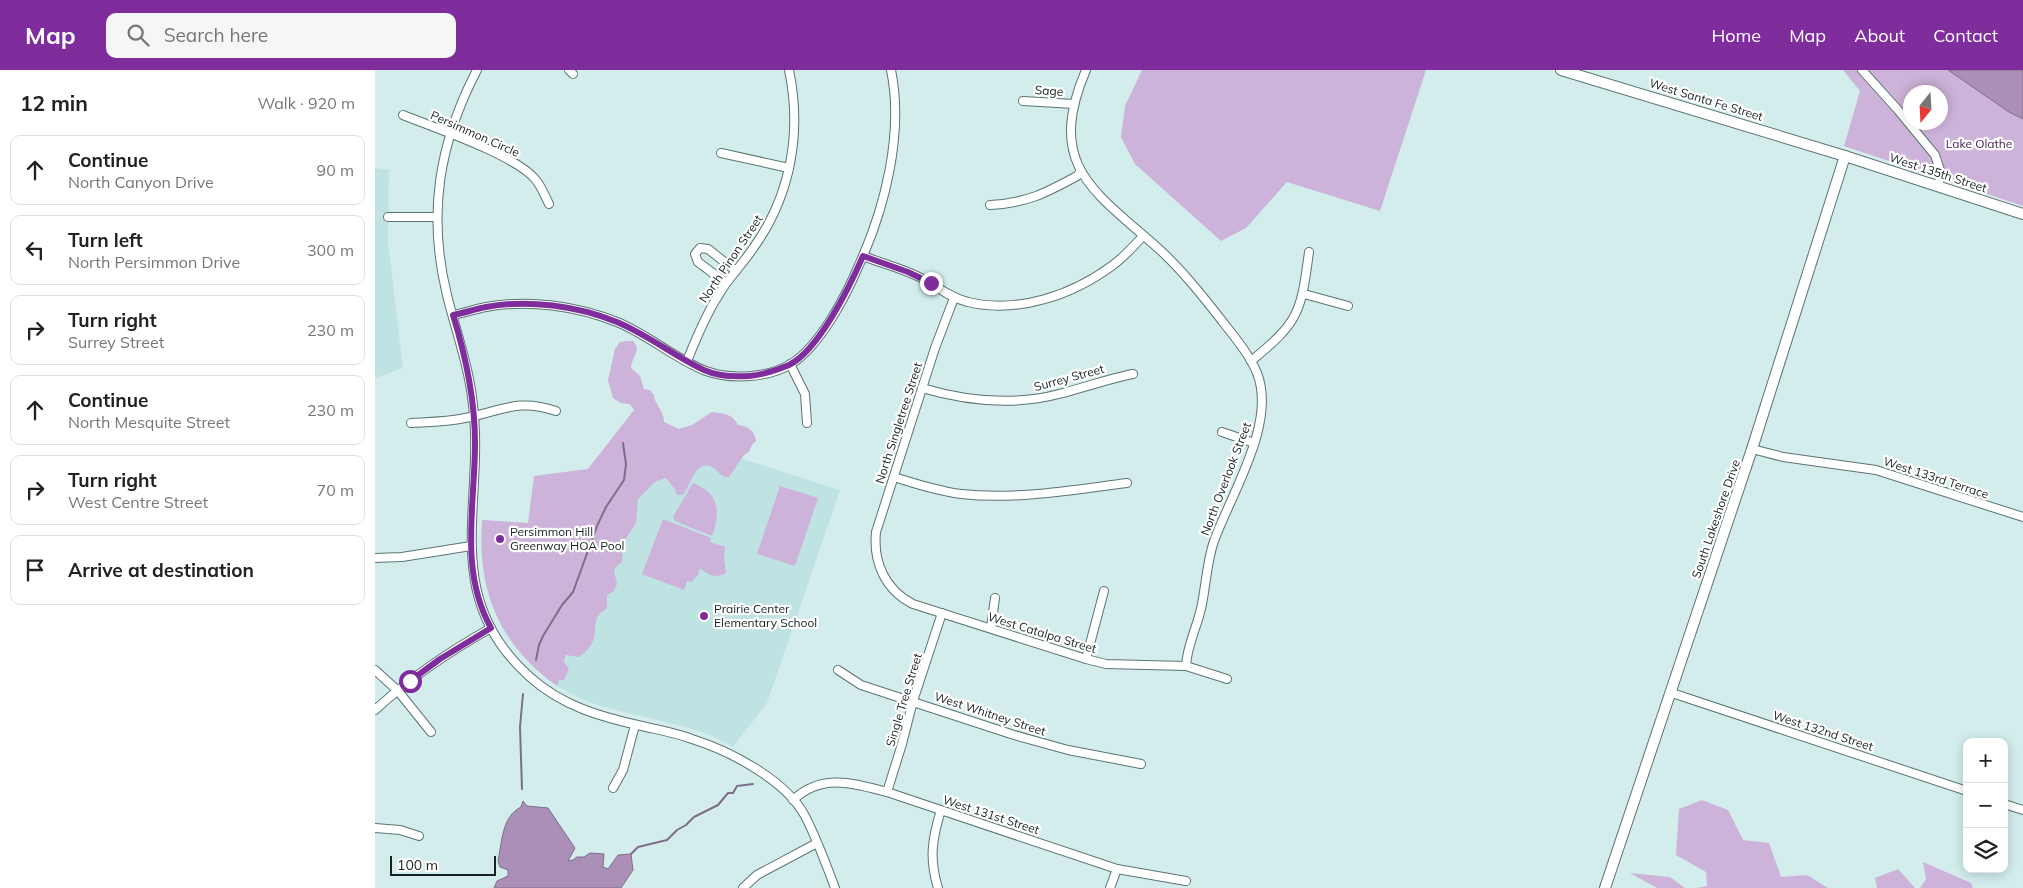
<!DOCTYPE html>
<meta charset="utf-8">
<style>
:root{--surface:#fff;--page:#f6f6f6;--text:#222;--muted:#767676;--line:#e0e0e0;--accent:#7f2c9c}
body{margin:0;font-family:Mulish,sans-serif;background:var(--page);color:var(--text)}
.controls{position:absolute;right:15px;bottom:15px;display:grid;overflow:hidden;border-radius:10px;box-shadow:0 2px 12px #0003}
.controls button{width:45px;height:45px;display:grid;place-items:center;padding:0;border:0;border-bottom:1px solid var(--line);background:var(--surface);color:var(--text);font:25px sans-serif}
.compass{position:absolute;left:1528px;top:15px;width:45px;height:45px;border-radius:50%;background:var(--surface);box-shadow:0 2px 12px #0003;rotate:198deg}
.scale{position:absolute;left:15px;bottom:12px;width:106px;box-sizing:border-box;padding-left:5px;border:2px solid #172121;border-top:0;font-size:14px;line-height:18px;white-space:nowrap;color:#172121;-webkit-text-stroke:4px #fff;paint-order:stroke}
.stop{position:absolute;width:15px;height:15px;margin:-11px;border:4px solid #7f2c9c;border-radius:50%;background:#fff}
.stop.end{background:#7f2c9c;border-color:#fff;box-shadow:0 1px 5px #0008}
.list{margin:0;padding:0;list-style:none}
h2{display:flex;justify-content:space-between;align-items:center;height:65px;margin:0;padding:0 20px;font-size:21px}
h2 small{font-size:16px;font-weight:400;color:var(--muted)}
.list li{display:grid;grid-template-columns:32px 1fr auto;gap:15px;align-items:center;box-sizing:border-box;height:70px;margin:0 10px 10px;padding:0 10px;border:1px solid var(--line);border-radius:10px}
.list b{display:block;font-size:19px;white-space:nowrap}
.list p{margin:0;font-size:16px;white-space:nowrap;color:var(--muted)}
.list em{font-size:16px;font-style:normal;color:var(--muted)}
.icon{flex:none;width:28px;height:28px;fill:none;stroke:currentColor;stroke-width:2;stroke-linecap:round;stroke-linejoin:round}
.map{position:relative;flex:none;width:1648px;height:818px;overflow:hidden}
header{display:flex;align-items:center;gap:30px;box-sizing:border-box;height:70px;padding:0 25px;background:var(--accent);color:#fff}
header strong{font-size:24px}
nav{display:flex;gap:28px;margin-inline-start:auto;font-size:18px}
.search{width:350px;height:45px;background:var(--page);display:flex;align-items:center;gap:12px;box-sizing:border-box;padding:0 18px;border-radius:10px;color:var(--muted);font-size:19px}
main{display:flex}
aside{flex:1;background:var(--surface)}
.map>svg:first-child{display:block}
.built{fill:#bfe2e2}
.green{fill:#cdb2d9;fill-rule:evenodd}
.water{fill:#ab8fb6;stroke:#7f6e89}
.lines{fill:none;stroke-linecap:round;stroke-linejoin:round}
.stream{stroke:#7f6e89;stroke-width:2}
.minor-casing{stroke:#5c7473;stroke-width:10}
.tertiary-casing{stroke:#5c7473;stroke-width:12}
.minor{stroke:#fff;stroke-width:8}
.tertiary{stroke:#fff;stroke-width:10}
.route{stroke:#7f2c9c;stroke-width:6}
.poi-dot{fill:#7f2c9c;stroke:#fff;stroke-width:2}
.labels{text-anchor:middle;stroke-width:4.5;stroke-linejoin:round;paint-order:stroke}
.street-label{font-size:12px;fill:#172121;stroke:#fff}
.park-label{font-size:12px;fill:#462254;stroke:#fff}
.poi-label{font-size:12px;fill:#172121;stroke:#fff;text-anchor:start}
</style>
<header>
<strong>Map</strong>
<div class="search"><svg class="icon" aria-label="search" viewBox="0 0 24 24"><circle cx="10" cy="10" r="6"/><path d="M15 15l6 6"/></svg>Search here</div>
<nav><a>Home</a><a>Map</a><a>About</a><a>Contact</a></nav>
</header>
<main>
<aside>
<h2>12 min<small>Walk · 920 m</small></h2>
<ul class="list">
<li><svg class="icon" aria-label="ahead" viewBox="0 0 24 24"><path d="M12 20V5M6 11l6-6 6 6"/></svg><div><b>Continue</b><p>North Canyon Drive</p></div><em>90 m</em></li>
<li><svg class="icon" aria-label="left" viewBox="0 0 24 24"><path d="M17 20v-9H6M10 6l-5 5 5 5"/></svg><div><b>Turn left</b><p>North Persimmon Drive</p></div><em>300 m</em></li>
<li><svg class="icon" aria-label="right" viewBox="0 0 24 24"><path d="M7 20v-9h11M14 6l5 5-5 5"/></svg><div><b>Turn right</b><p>Surrey Street</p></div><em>230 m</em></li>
<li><svg class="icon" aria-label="ahead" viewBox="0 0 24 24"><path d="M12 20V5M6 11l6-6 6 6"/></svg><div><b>Continue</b><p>North Mesquite Street</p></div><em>230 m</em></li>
<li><svg class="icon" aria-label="right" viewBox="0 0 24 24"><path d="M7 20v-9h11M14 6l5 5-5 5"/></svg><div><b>Turn right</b><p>West Centre Street</p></div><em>70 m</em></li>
<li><svg class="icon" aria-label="arrive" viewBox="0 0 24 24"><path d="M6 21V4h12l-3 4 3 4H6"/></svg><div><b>Arrive at destination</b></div></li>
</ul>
</aside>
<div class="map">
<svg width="1648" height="818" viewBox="0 0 1648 818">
<rect width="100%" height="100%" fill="#d2edec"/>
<g class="built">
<polygon points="0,98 14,100 13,172 28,298 0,308"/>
<polygon points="352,384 465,420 392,633 358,677 338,666 314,658 225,636 202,627 182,616 243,426"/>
</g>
<g class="green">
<polygon points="767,0 1051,0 1005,141 912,112 871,158 846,171 760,94 746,67 750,36"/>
<path d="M1468 0H1648V136L1469 76 1485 21ZM1536 22H1566V52H1536Z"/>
<path d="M252 271H258C267 281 257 285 256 298L265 306 269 319 275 320 279 325C279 334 289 340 289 352L304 359 317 355 337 342C349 344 357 343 363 355 373 356 380 361 381 371L377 375 374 382 369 385 354 407H350C345 405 342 400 337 397 321 388 315 417 308 425H302L299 418 291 408 280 412 263 429 261 453 248 473 247 492C234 501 241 503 242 514L239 521 232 525V538C217 547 222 555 219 568 217 576 210 583 204 587L191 585 189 592 194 599 189 610H184L182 616C124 574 102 521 107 450L153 453 159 406 213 399 259 340 255 334 246 333 238 328 233 310 240 279 245 272Z"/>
<path d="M318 413C344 423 346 441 337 466L300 451 298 447Z"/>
<polygon points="405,416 443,428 420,496 382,484"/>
<path d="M288 449 336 468 335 472 350 477 349 488 351 503C342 509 332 505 325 498L323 505 316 512 312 511 309 520 267 504Z"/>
<polygon points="1327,730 1353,740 1368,770 1394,773 1406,807 1432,805 1453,818 1321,818 1332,816 1331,802 1301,785 1304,739"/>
<polygon points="1548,792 1596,813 1598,818 1545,818 1551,809"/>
<polygon points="1523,799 1540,818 1502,818 1500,808"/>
<polygon points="1255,803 1295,807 1310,818 1282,818"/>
</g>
<g class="water">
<polygon points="1573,0 1648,0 1648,49 1634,42"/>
<path d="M148 731 152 736 173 738 200 778 193 791 198 790 202 787H209L215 783 229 784 228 797 233 799 243 785 256 784 258 800 246 818H119L122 811 133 806V800L125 797 123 791C127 772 127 746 146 737Z"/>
</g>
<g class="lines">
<g class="stream">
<polyline points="161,590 164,575 168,566 187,535 198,522 222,456 231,437 249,410 251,394 248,373"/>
<polyline points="147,719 145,657 148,624"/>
<polyline points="256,784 263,777 292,770 302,760 311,755 319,747 343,735 353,723 358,723 362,716 378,714"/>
</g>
<g class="minor-casing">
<g id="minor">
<path d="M102 0C64 73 52 144 72 225 81 262 94 296 98 335 110 436 64 526 155 607 187 636 226 647 267 656 284 660 301 663 317 669 355 681 411 710 430 746 442 769 451 794 460 818"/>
<polyline points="194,0 198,4"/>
<path d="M711 0C670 96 719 121 784 179 809 202 830 229 851 256 862 270 875 286 882 303 902 353 856 424 839 471 832 491 831 514 827 534 823 556 812 574 811 596"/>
<polyline points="1487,0 1523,40 1560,85 1566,103 1563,116"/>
<polyline points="648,31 699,34"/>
<path d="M28 45C60 58 141 85 161 110 166 116 170 126 174 134"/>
<polyline points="346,83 414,98"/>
<path d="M615 135C652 133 671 123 702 106L706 101"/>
<polyline points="13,147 62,147"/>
<path d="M488 186C506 193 525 198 542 206 560 214 574 228 593 232 643 244 698 225 738 195 749 187 759 176 768 166"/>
<polyline points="351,213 323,192 320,184 325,178 333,179 361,201"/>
<polyline points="929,224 973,236"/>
<path d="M579 228 560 278 501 462C498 492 510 520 538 534L711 589 731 594 811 596 852 609"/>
<path d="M78 245C89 243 100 239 111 237 153 229 202 236 242 252 274 265 300 289 331 301 356 310 393 308 416 294 445 276 471 226 484 195 510 138 529 63 516 0"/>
<path d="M312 291C321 269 330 246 343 226 353 208 368 194 379 177 416 125 427 62 414 0"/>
<path d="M876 291C924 252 926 243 934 182"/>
<polyline points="415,294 430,324 432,353"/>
<path d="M547 318C591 331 638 336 684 324 708 318 732 309 758 304"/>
<path d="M36 353C54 352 72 352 90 348 127 341 142 328 181 341"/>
<polyline points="847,362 879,373"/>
<polyline points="1377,379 1408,387 1501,400 1648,447"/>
<path d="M519 407C541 414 563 421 586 424 641 430 697 420 752 413"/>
<polyline points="0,488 27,487 96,476"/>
<polyline points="616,558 620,528"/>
<polyline points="711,589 729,521"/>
<polyline points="0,600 23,621 56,662"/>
<polyline points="463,600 486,615 639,665 693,680 766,694"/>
<polyline points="1297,623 1592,721"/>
<path d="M0 640C35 608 75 581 116 558"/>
<polyline points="238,718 248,700 260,655"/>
<polyline points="512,722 527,674 538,631 567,543"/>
<path d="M418 730C447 703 477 713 512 722L742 799 811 811"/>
<polyline points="1629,734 1648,740"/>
<polyline points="0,758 25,760 44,766"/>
<polyline points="368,818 382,805 442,773"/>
<path d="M563 818C554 789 557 769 566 740"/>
<polyline points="735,818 742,799"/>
</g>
</g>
<g class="tertiary-casing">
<g id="tertiary">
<polyline points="1186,0 1470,86 1648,144"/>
<polyline points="1230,818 1377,379 1470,86"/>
</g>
</g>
<use href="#minor" class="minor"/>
<use href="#tertiary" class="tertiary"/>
</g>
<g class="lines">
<path class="route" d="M35 611 65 589 116 558C84 501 100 436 100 373 100 329 91 287 78 245 89 243 100 239 111 237 153 229 203 236 242 252 273 265 299 286 329 300 342 306 359 307 374 306 387 305 402 300 414 295 444 280 475 216 488 186L533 202 556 213"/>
</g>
<g class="poi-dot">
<circle cx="125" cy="469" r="5"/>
<circle cx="329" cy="546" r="5"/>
</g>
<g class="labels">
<g class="street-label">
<text transform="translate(674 21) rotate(4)" y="4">Sage</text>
<text transform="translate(1331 30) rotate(17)" y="4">West Santa Fe Street</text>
<text transform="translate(100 64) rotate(24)" y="4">Persimmon Circle</text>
<text transform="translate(1563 103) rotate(18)" y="4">West 135th Street</text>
<text transform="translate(356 189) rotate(-56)" y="4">North Pinon Street</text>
<text transform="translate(694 308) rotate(-15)" y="4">Surrey Street</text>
<text transform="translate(524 353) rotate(-72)" y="4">North Singletree Street</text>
<text transform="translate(1561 408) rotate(18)" y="4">West 133rd Terrace</text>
<text transform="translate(851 409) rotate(-69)" y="4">North Overlook Street</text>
<text transform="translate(1341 449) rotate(-71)" y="4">South Lakeshore Drive</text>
<text transform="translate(667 563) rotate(17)" y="4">West Catalpa Street</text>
<text transform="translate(529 630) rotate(-73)" y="4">Single Tree Street</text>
<text transform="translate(615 644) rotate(18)" y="4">West Whitney Street</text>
<text transform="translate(1448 661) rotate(18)" y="4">West 132nd Street</text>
<text transform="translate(616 745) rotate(18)" y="4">West 131st Street</text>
</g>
<g class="park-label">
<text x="1604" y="78">Lake Olathe</text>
</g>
<g class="poi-label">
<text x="135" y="466">Persimmon Hill<tspan x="135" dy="14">Greenway HOA Pool</tspan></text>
<text x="339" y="543">Prairie Center<tspan x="339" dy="14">Elementary School</tspan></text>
</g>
</g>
</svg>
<div class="controls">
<button>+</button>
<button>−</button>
<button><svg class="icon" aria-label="layers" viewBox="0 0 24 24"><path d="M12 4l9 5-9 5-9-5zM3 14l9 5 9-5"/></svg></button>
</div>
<svg class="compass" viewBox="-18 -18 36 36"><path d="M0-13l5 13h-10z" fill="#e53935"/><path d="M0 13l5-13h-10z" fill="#767676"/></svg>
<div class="scale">100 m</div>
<div class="stop" style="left:35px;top:611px"></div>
<div class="stop end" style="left:556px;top:213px"></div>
</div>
</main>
